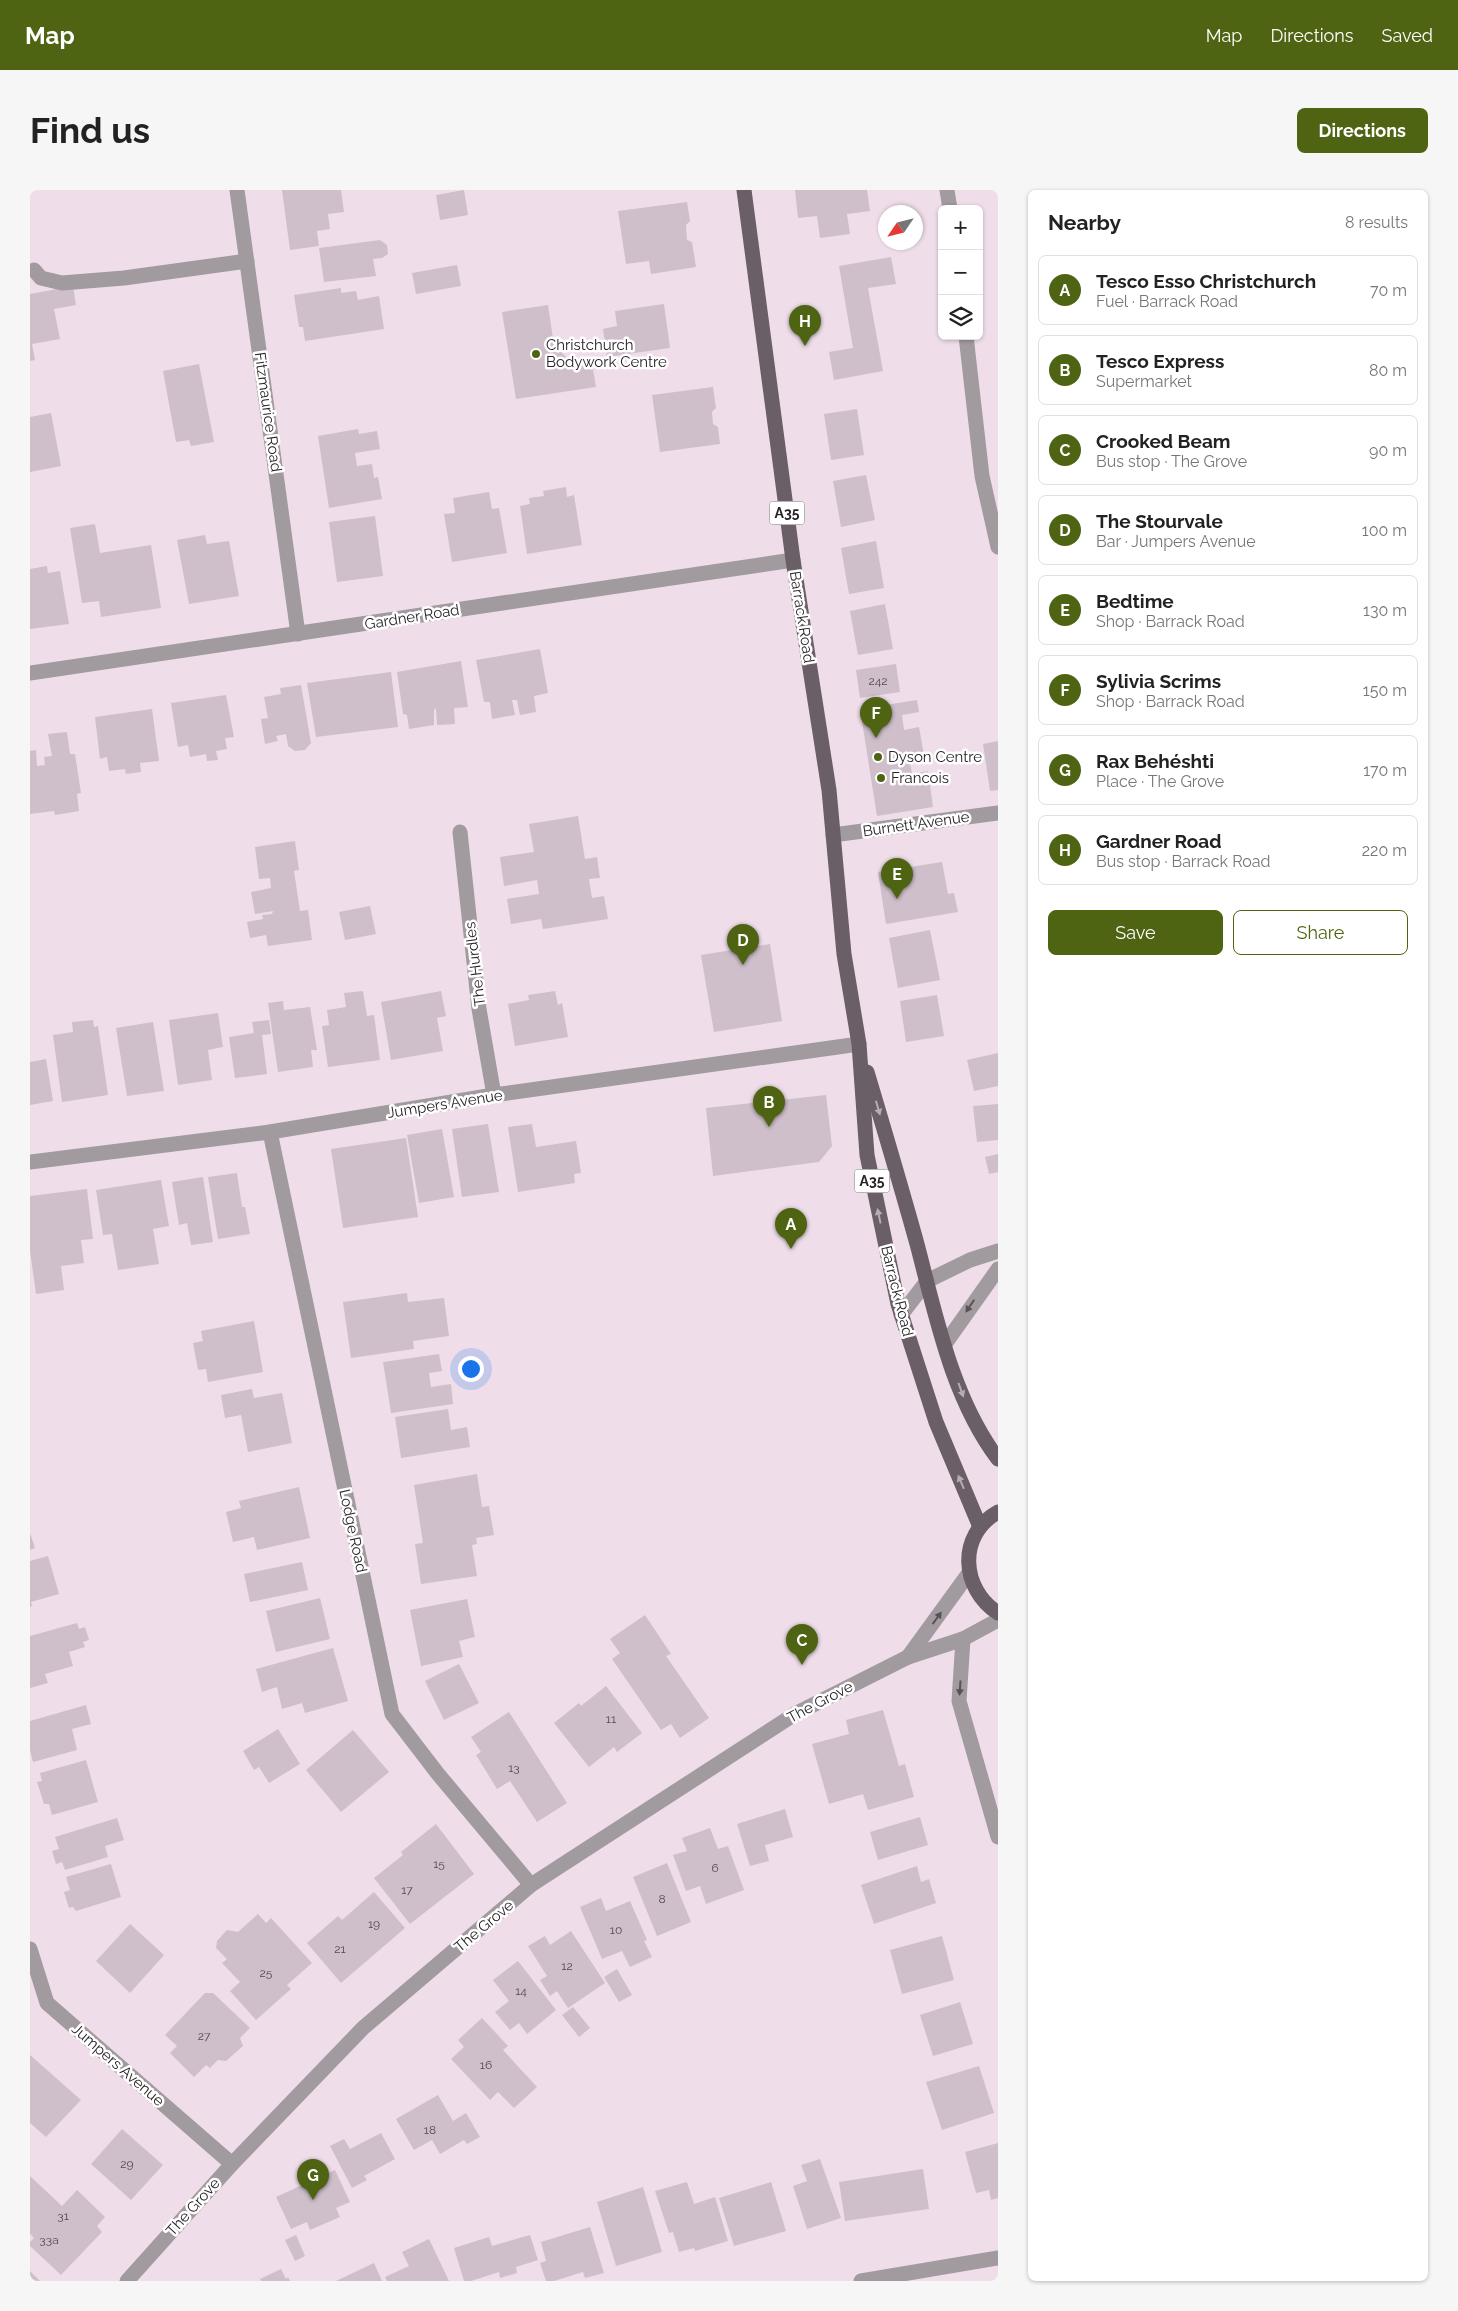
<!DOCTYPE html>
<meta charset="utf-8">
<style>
:root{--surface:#fff;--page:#f6f6f6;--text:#222;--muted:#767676;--line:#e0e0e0;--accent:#4e6412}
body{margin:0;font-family:Raleway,sans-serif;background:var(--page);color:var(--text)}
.controls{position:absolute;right:15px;top:15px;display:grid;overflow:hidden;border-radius:8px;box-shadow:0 1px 4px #0004}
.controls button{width:45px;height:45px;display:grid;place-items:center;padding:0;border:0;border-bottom:1px solid var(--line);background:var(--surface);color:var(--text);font:25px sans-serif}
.compass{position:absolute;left:848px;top:15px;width:45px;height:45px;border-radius:50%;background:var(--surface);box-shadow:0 1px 4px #0004;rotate:235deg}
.you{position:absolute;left:440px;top:1178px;width:18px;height:18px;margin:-12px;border:4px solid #fff;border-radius:50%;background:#1a73e8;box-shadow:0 0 0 8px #1a73e833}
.badge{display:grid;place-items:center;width:32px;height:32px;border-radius:50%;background:var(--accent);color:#fff;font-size:16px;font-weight:700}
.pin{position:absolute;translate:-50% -41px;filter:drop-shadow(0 1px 2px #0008)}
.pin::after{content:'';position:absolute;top:26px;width:18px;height:15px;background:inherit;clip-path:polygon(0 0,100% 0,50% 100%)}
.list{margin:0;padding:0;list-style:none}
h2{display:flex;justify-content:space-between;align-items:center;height:65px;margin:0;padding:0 20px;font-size:21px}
h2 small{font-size:16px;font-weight:400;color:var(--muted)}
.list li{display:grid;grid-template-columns:32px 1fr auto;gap:15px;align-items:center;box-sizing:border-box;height:70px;margin:0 10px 10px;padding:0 10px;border:1px solid var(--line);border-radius:8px}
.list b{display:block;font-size:19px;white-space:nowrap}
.list p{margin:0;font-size:16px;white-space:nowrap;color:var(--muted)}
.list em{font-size:16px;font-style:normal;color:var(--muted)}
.actions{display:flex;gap:10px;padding:15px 20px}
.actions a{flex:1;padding:11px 0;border:1px solid var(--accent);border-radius:8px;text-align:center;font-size:18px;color:var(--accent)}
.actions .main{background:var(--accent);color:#fff}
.icon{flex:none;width:28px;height:28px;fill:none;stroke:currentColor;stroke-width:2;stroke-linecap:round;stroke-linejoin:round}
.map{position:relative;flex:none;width:968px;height:2091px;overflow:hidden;border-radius:8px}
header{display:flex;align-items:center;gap:30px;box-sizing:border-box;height:70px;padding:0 25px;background:var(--accent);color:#fff}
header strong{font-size:24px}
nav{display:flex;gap:28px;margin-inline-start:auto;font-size:18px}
.intro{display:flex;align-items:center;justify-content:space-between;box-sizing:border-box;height:120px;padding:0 30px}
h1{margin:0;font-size:35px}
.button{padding:12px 22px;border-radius:8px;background:var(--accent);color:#fff;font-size:18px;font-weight:700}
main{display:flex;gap:30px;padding:0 30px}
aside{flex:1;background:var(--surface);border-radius:8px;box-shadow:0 1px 4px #0004}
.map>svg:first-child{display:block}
.building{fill:#cebfcb}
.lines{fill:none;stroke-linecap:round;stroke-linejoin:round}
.minor{stroke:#a19a9f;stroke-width:15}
.major{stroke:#6a5e67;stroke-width:15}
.oneway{fill:#b4aeb3}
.oneway2{fill:#585256}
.poi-dot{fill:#4e6412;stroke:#fff;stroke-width:2}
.labels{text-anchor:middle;stroke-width:5;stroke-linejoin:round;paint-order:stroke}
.number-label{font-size:12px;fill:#52494f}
.shield{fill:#fff;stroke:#686467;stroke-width:1}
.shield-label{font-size:14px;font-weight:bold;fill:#282226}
.poi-label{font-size:15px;fill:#282226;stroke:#fff;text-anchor:start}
.street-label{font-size:15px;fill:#282226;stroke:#fff}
</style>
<header>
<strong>Map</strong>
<nav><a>Map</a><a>Directions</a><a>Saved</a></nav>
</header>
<div class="intro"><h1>Find us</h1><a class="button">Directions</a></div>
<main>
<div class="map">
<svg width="968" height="2091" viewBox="0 0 968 2091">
<rect width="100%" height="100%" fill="#efdeea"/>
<g class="building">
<polygon points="252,0 311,0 314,22 298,24 300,39 287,41 289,56 260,60"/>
<polygon points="434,0 438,25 410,30 406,5"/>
<polygon points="765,0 837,0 840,21 817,24 820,44 790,48 787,26 768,28"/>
<polygon points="657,12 660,31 656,35 657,50 662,52 666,77 621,84 619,71 596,74 588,21"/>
<polygon points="350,50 357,55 358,64 352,68 343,69 346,86 294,92 289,58"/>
<polygon points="861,67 866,94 838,98 853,181 804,190 799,162 823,158 809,76"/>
<polygon points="427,75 431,96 386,104 382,83"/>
<polygon points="43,96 46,115 24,119 30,149 2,154 5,170 0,171 0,104"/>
<polygon points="311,98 311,103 326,101 328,110 349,106 354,139 275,151 273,137 269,137 264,105"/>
<polygon points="634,114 640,158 577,167 573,139 587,136 585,121"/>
<polygon points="518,115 524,155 545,176 562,174 566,197 486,209 472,122"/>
<polygon points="169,174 184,252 161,256 159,250 146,252 133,181"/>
<polygon points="683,197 686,218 682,222 683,234 688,237 690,254 630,262 622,205"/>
<polygon points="827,219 834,265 801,270 794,224"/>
<polygon points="21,223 31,276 0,282 0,227"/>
<polygon points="328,239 329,244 347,241 350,259 325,263 327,276 342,274 344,288 348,287 352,309 299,318 288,246"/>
<polygon points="836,285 845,330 811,337 803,291"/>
<polygon points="536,297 537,307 544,305 552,355 497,364 490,316 500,314 499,308 514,306 513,301"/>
<polygon points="459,302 462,319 469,318 477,363 422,372 414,324 425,323 423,308"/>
<polygon points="345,326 353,386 307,392 299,332"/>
<polygon points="65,334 70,363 121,355 131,418 71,427 69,411 52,413 40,338"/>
<polygon points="175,345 177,354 199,351 209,406 159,414 147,350"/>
<polygon points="846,351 854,398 819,404 811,358"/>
<polygon points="17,376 18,383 30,381 39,434 0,439 0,379"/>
<polygon points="855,414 863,459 828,465 820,421"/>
<polygon points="510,459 518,503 504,506 506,522 490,525 487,510 482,510 485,525 462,529 460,512 454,512 446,470"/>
<polygon points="431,471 438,517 424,518 425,534 407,535 406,518 404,520 404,535 379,539 377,525 373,524 367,482"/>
<polygon points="866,474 870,502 830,508 826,480"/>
<polygon points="361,482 368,537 286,547 277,493"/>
<polygon points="271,495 281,553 275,560 265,561 258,556 256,544 246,546 248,551 235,554 231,529 238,528 234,507 251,504 250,498"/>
<polygon points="196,505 204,547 195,548 197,559 186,561 188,570 177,571 176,564 160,567 158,555 148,557 141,513"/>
<polygon points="887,510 889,522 872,525 874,540 889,537 894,565 879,567 882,584 898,581 903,617 847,626 830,519"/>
<polygon points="122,519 129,571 110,573 111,582 96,584 95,579 79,581 77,567 70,569 65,527"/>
<polygon points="37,542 40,564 45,564 51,603 47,604 49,621 25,625 24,621 0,624 0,561 6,560 7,576 15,575 14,567 22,566 18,544"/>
<polygon points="968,551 968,600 960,601 953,554"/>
<polygon points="548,626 555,669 567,667 570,688 559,689 562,708 574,706 578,729 513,739 511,729 481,734 477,709 509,704 507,690 474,696 470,667 504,662 499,634"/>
<polygon points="265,651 269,680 264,681 270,721 278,720 282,750 238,756 236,745 220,748 217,732 233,729 232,725 242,724 243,721 225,724 221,702 241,698 240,688 229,689 225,657"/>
<polygon points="912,672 918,704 924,703 928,722 856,734 848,682"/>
<polygon points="340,716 346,744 315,750 309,722"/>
<polygon points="900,740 910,790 868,798 859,748"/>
<polygon points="740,754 752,831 684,842 671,765"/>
<polygon points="333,801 337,826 344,825 350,870 298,877 292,836 299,835 297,820 316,817 314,803"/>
<polygon points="411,801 416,826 407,828 413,861 361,870 351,812"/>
<polygon points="525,801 528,815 532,813 538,847 485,856 478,814 499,810 498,805"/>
<polygon points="907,805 914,846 876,852 870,811"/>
<polygon points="253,811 254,820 280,817 287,860 281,860 283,877 248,882 238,813"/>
<polygon points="188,823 193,857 178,860 182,890 148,895 139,830"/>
<polygon points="63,830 64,837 68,836 78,905 32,912 23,845 43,842 42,832"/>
<polygon points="239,830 241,844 232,845 237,884 205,888 199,847 224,843 222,832"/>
<polygon points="123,832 134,901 97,906 86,838"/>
<polygon points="968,863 968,896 944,901 937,870"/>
<polygon points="16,869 23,911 0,915 0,872"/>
<polygon points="796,905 802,956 789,972 683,986 676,918"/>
<polygon points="968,914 968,950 947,952 943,916"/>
<polygon points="458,934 469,1002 432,1007 422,939"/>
<polygon points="502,934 506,957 546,951 551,983 544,984 545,993 488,1002 478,937"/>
<polygon points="412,939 424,1007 389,1013 377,945"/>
<polygon points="376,948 388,1027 313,1038 301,959"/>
<polygon points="968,964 968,982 959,984 955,967"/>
<polygon points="207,983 212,1017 215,1017 220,1044 188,1049 178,987"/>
<polygon points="173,987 183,1052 161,1055 157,1033 149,1035 142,992"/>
<polygon points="131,990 139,1036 123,1039 129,1074 88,1080 82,1044 73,1045 66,1000"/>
<polygon points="57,999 63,1049 51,1050 54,1073 31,1076 34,1100 6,1104 0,1061 0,1006"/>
<polygon points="377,1103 378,1112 414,1108 419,1146 383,1151 384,1159 321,1168 313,1112"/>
<polygon points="224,1131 233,1182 178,1192 176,1179 168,1180 163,1153 173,1151 171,1141"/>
<polygon points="409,1164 412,1181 399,1183 401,1197 421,1194 423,1214 361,1223 353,1172"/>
<polygon points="222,1199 224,1208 252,1203 262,1253 218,1262 211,1225 195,1228 191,1205"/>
<polygon points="418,1219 421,1240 437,1237 440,1257 371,1268 365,1227"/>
<polygon points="447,1284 452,1317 459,1316 464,1345 446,1348 447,1354 442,1355 447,1386 391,1394 385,1354 393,1353 384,1295"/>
<polygon points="269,1297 280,1348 227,1360 224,1347 203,1352 196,1322 211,1318 209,1311"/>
<polygon points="0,1343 5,1358 0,1360"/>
<polygon points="18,1366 29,1404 1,1412 2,1416 0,1417 0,1371"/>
<polygon points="272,1372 278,1400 220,1412 214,1384"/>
<polygon points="290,1408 300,1449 246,1462 236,1421"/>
<polygon points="437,1409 445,1447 429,1451 433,1467 391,1476 380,1420"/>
<polygon points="615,1425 641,1464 636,1466 679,1528 650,1548 641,1534 631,1540 582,1469 590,1463 580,1449"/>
<polygon points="47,1433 49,1439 55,1437 59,1450 53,1452 55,1457 39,1462 43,1476 15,1484 18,1493 0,1498 0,1446"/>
<polygon points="303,1458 318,1511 275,1523 272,1513 252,1519 247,1497 232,1502 226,1479"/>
<polygon points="429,1474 449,1513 414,1530 395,1491"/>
<polygon points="576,1496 612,1543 587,1562 584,1557 559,1577 524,1533 549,1513 551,1516"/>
<polygon points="56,1515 61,1534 42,1539 47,1560 3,1572 0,1560 0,1531"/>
<polygon points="853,1520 869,1576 875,1574 884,1607 838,1620 833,1604 799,1614 782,1554 819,1544 816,1530"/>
<polygon points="479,1522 537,1613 507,1632 480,1591 467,1599 446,1565 451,1562 441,1547"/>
<polygon points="248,1539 270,1574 239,1593 229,1577 224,1580 213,1561"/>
<polygon points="323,1540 359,1582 311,1622 276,1580"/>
<polygon points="56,1570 68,1612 22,1625 19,1614 14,1614 7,1592 12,1591 10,1583"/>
<polygon points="755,1619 763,1647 735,1655 739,1671 720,1676 707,1634"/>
<polygon points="890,1627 898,1655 848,1670 840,1642"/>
<polygon points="87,1628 94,1650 75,1656 78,1667 35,1680 32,1672 26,1674 22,1661 29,1659 25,1647"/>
<polygon points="406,1634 444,1684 380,1734 344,1688 373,1665 371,1662"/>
<polygon points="680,1638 688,1659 698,1656 714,1700 676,1714 670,1696 656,1701 643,1665 657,1661 652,1648"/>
<polygon points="637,1673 661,1732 627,1746 603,1687"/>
<polygon points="81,1674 91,1707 46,1721 43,1717 39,1718 34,1702 40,1700 36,1687"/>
<polygon points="887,1676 891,1692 899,1689 906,1713 844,1734 831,1695"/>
<polygon points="344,1702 375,1738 311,1793 277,1753 308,1726 312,1730"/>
<polygon points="571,1708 576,1721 600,1711 617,1750 614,1751 622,1767 600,1777 592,1761 572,1769 550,1717"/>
<polygon points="228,1724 236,1733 241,1728 282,1773 257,1795 261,1799 226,1830 200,1801 210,1792 192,1773 197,1769 186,1758 187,1751 197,1740 208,1742"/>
<polygon points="100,1734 134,1765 100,1803 66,1771"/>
<polygon points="541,1741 575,1793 538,1818 527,1801 520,1806 510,1790 517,1786 498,1756 515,1746 520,1755"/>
<polygon points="912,1746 924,1790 872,1804 860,1760"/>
<polygon points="488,1771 526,1820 497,1844 489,1833 480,1840 465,1822 479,1811 463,1790"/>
<polygon points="587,1779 602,1805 589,1812 574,1787"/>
<polygon points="175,1803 183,1803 220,1838 210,1848 213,1856 196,1871 188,1870 180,1878 176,1875 164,1887 140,1863 147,1856 135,1845"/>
<polygon points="930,1812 943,1854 903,1866 890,1825"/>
<polygon points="543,1817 560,1838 549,1847 532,1825"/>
<polygon points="452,1828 478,1856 473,1860 507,1897 484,1918 468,1902 460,1910 421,1869 434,1857 428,1850"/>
<polygon points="0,1865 51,1910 16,1947 0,1933"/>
<polygon points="949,1876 964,1923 912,1940 896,1892"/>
<polygon points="408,1905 423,1931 436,1923 450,1947 437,1954 434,1950 410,1964 402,1950 384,1960 366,1929"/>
<polygon points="92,1939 133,1975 101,2010 61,1974"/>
<polygon points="351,1943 365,1969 334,1986 337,1990 322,1998 300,1956 314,1949 320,1959"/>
<polygon points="968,1953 968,2008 961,2010 959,2000 946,2003 935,1962"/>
<polygon points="790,1969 811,2028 777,2039 763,1996 777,1991 771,1975"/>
<polygon points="893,1979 899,2019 815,2031 809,1992"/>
<polygon points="305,1980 320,2012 306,2018 310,2027 280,2040 277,2032 261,2039 246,2007"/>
<polygon points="0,1986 32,2016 47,2000 75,2027 67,2036 72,2042 31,2085 0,2056 0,2052 4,2048 0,2044"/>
<polygon points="657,1992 664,2014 685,2007 698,2051 665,2061 664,2058 649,2062 643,2042 639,2043 625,2001"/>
<polygon points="741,1992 756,2041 704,2056 689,2008"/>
<polygon points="613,1997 632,2062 586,2076 567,2012"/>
<polygon points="560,2037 574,2083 555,2088 553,2082 524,2091 516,2091 510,2073 516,2071 511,2052"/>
<polygon points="266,2045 275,2066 265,2071 255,2050"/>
<polygon points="500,2045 508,2070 486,2077 487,2083 470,2088 469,2082 441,2091 434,2091 424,2058 459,2047 462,2056"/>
<polygon points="399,2049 419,2091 357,2091 355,2087 379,2076 372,2062"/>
<polygon points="344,2073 352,2091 306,2091"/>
<polygon points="251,2079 256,2089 258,2087 260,2091 231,2091 230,2089"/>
<polygon points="0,2081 10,2091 0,2091"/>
</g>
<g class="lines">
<g class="minor">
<polyline points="207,0 268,444"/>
<polyline points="917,0 920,19"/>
<polyline points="4,80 11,88 32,93 94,88 217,71"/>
<polyline points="936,146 952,286 968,357"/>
<polyline points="0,483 763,370"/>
<polyline points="430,642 449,819 464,905"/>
<polyline points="803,645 968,623"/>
<polyline points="240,942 362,1524 408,1584 501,1695"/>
<polyline points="0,972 240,942 464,905 829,854"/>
<polyline points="871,1125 897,1091 940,1070 968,1061"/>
<polyline points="915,1154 968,1079"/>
<polyline points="933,1449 929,1511 968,1647"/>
<polyline points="878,1467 939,1383"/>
<polyline points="0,1759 17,1813 202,1974"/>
<polyline points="97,2091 202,1974 333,1838 501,1695 765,1524 878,1467 933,1449 968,1430"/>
<polyline points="831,2091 968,2068"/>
</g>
<g class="major">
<polyline points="714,0 763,370 799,600 814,764 829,854 837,965 868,1114 906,1232 950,1337"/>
<path d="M837 882C854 939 871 996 887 1054 906 1126 922 1208 968 1269"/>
<path d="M968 1322C927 1345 931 1399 968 1423"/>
</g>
</g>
<defs><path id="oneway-solid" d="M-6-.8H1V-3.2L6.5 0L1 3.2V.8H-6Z" transform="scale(1.25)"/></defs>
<g class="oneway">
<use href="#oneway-solid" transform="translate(848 918) rotate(74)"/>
<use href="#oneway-solid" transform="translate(849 1026) rotate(-102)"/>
<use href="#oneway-solid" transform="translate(931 1200) rotate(70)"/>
<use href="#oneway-solid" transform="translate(931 1292) rotate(-113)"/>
</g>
<g class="oneway2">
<use href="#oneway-solid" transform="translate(940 1116) rotate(124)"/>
<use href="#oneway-solid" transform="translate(907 1428) rotate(-54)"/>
<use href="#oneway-solid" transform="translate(930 1498) rotate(94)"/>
</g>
<g class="poi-dot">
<circle cx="506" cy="164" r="5"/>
<circle cx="848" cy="567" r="5"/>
<circle cx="851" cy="588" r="5"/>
</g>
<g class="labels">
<g class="number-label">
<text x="848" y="495">242</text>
<text x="581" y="1533">11</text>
<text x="484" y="1582">13</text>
<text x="409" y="1678">15</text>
<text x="685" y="1682">6</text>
<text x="377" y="1704">17</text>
<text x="632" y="1713">8</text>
<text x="344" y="1738">19</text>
<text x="586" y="1744">10</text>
<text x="310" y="1763">21</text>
<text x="537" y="1780">12</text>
<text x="236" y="1787">25</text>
<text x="491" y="1805">14</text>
<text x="174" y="1850">27</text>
<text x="456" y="1879">16</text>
<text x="400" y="1944">18</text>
<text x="97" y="1978">29</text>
<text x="33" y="2030">31</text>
<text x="19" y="2054">33a</text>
</g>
<g class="shield">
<rect x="739.5" y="311.5" width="35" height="23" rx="4"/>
<rect x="824.5" y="979.5" width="35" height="23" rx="4"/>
</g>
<g class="shield-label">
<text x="757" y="328">A35</text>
<text x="842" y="996">A35</text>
</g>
<g class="poi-label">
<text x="516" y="160">Christchurch<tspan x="516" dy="17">Bodywork Centre</tspan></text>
<text x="858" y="572">Dyson Centre</text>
<text x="861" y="593">Francois</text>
</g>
<g class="street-label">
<text transform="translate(238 222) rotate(82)" y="5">Fitzmaurice Road</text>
<text transform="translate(382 427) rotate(-9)" y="5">Gardner Road</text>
<text transform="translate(772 427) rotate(81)" y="5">Barrack Road</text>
<text transform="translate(886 634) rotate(-8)" y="5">Burnett Avenue</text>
<text transform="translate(445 774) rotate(-97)" y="5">The Hurdles</text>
<text transform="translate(415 914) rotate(-9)" y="5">Jumpers Avenue</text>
<text transform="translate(867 1101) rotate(76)" y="5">Barrack Road</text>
<text transform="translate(323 1341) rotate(78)" y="5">Lodge Road</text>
<text transform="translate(790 1512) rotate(-28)" y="5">The Grove</text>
<text transform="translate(454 1736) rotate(-40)" y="5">The Grove</text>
<text transform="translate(88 1875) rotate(41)" y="5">Jumpers Avenue</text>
<text transform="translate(163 2017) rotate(-48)" y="5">The Grove</text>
</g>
</g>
</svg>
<div class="controls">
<button>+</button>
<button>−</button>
<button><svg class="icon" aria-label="layers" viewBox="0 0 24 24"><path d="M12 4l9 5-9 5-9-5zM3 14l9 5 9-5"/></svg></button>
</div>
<svg class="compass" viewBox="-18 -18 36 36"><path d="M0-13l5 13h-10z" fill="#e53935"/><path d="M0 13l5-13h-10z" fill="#767676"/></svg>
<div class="you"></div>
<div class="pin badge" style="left:761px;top:1059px">A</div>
<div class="pin badge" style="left:739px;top:937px">B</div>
<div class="pin badge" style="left:772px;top:1475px">C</div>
<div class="pin badge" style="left:713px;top:775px">D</div>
<div class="pin badge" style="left:867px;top:709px">E</div>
<div class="pin badge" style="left:846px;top:548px">F</div>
<div class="pin badge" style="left:283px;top:2010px">G</div>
<div class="pin badge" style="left:775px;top:156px">H</div>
</div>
<aside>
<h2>Nearby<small>8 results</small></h2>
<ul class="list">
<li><span class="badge">A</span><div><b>Tesco Esso Christchurch</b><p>Fuel · Barrack Road</p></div><em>70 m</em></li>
<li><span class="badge">B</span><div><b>Tesco Express</b><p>Supermarket</p></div><em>80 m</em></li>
<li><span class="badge">C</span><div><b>Crooked Beam</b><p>Bus stop · The Grove</p></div><em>90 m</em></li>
<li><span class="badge">D</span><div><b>The Stourvale</b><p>Bar · Jumpers Avenue</p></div><em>100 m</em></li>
<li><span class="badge">E</span><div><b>Bedtime</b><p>Shop · Barrack Road</p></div><em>130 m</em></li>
<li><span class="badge">F</span><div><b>Sylivia Scrims</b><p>Shop · Barrack Road</p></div><em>150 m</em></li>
<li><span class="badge">G</span><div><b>Rax Behéshti</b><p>Place · The Grove</p></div><em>170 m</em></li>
<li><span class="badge">H</span><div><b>Gardner Road</b><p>Bus stop · Barrack Road</p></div><em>220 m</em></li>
</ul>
<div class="actions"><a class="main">Save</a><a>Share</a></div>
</aside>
</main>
